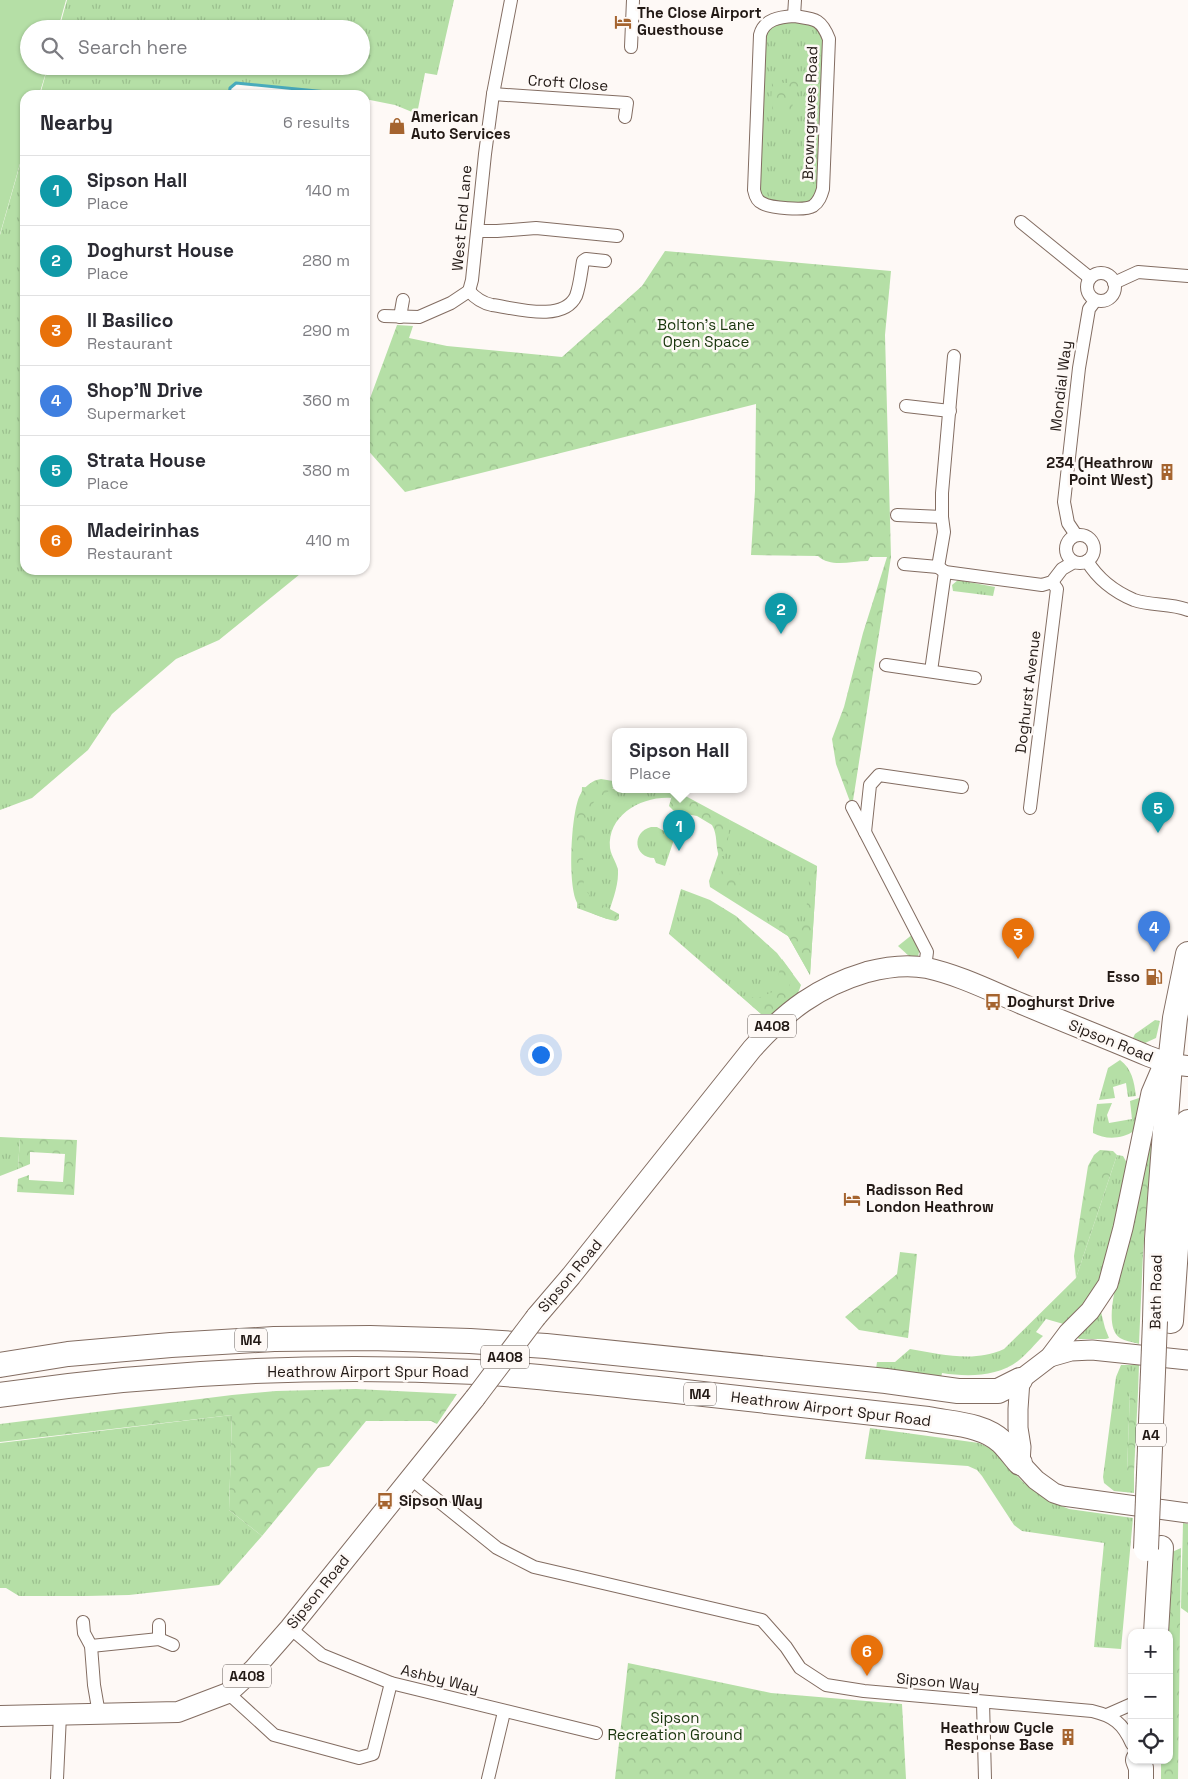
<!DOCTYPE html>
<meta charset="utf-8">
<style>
:root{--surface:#fff;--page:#f2f2f3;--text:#2b2b33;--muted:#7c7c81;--line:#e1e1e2;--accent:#a5642f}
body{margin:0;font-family:"Space Grotesk",sans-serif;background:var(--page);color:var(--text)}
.controls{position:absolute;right:15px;bottom:15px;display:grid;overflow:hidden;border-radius:10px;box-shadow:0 1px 4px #0004}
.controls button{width:45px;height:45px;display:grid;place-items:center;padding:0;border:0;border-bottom:1px solid var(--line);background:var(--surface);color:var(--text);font:25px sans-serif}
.you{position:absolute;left:540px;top:1054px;width:18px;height:18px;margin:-12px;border:4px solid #fff;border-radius:50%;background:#1a73e8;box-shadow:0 0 0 8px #1a73e833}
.badge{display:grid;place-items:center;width:32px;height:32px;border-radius:50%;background:var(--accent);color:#fff;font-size:16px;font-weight:700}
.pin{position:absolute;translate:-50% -41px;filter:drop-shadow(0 1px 2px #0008)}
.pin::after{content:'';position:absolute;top:26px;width:18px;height:15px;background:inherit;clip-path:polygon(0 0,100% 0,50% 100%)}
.popup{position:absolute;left:612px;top:728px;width:135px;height:65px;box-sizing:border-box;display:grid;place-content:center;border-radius:10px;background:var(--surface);filter:drop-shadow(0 1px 4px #0005);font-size:16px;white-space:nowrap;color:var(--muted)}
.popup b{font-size:19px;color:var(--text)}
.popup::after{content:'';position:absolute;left:50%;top:100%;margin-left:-10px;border:10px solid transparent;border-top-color:var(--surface)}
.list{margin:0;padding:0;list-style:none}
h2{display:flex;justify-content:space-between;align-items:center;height:65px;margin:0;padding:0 20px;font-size:21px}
h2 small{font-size:16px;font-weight:400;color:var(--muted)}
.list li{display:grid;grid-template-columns:32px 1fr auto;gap:15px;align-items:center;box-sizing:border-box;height:70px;padding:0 20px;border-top:1px solid var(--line)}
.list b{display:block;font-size:19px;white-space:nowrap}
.list p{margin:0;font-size:16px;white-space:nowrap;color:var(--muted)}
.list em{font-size:16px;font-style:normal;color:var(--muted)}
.icon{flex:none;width:28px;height:28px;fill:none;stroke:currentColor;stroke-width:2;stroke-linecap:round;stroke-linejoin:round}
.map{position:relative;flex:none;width:1188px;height:1779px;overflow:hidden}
.search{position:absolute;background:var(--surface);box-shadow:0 1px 4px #0004;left:20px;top:20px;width:350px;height:55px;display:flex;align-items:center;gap:12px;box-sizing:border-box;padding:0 18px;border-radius:28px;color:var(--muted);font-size:19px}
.panel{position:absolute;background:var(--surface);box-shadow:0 1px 4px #0004;left:20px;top:90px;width:350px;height:485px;border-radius:15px}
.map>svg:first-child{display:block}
.grass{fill:url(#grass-tufts)}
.forest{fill:url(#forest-crowns)}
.pitch{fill:#b5dfa6}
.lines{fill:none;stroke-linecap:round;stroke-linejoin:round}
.stream{stroke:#49abbc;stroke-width:3}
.street-casing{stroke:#836d62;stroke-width:14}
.secondary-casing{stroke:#836d62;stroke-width:21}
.primary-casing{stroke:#836d62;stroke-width:22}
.highway-casing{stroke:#836d62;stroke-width:26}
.street{stroke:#fff;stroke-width:12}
.secondary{stroke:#fff;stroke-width:19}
.primary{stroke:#fff;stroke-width:20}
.highway{stroke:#fff;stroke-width:24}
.primary-bridge-casing{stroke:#836d62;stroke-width:22;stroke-linecap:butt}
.highway-bridge-casing{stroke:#836d62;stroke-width:26;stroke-linecap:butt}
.primary-bridge{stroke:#fff;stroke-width:20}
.highway-bridge{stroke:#fff;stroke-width:24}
.labels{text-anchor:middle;stroke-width:5;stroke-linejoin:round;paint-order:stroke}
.shield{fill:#fef9f6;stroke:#645c58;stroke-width:1}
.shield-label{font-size:14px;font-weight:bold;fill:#221915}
.poi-label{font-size:15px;font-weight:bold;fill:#221915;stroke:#fef9f6;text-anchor:start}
.street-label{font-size:15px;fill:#221915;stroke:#fef9f6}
.park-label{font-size:15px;fill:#18350c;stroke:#fef9f6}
</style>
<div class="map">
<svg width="1188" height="1779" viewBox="0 0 1188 1779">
<defs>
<pattern id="grass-tufts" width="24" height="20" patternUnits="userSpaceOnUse" patternTransform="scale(1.25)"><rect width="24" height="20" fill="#b5dfa6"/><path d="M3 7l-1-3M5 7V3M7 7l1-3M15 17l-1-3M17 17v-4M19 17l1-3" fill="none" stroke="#9bbf8e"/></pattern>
<pattern id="forest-crowns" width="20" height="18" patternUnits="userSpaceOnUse" patternTransform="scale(1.25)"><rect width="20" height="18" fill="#b5dfa6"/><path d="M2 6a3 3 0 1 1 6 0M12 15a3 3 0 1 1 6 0" fill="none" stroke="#9bbf8e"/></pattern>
</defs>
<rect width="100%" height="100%" fill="#fef9f6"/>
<g class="grass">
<polygon points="67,0 454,0 437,75 425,73 417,114 395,105 365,99 365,95 348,95 236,83 230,88 229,95 40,95 48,66 361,66 361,29 59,29"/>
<polygon points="780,22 809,23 814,25 824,39 817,192 808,203 768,201 759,192 766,30"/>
<polygon points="25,147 25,570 305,570 219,640 176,659 112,714 88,750 32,798 0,810 0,235"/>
<polygon points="958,580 995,587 993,596 953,591 952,585"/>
<path d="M582 787 677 793 673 794 671 798C642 796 607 815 610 848 611 857 619 865 618 874 618 888 611 904 607 919L577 908Z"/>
<polygon points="730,820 817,866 810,975 788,936 710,887 709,881"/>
<path d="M651 827H657L664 831 668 828 677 831 665 866 656 863 654 858C634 858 631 832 651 827Z"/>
<polygon points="681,889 710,900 736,916 777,953 801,985 797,996 768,1020 669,934"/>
<polygon points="913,934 920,947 918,957 910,957 898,946"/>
<polygon points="1155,1020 1160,1021 1156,1038 1145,1043 1133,1038 1135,1034"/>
<path d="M1120 1060C1132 1069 1134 1081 1136 1096L1128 1097 1126 1083 1113 1087 1115 1098 1099 1100 1108 1068Z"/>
<path d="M1145 1096 1134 1131C1122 1139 1106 1140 1093 1133V1128L1097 1104 1112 1103 1107 1115 1109 1123 1132 1119 1130 1101Z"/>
<polygon points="0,1137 20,1138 18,1169 0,1176"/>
<path d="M1117 1155 1123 1156 1127 1163C1120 1203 1117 1246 1099 1283 1092 1299 1079 1312 1067 1325L1046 1319 1036 1332 1043 1336C1035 1344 1027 1354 1018 1361 997 1377 967 1377 942 1373L941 1378 876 1369 877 1362H895L910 1349C941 1354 974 1363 1004 1349L1076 1278Z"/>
<path d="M1123 1254H1143L1139 1344C1133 1342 1125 1341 1120 1338 1101 1326 1120 1273 1123 1254Z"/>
<polygon points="1100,1308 1105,1328 1109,1338 1106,1339 1079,1339 1077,1337"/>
<polygon points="1121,1365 1139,1365 1138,1392 1130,1392 1127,1472 1134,1472 1134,1493 1114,1491 1104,1483 1103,1477 1116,1377"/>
<polygon points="232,1415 229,1510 262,1536 219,1585 129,1595 87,1596 19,1596 6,1588 0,1588 0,1443"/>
<polygon points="870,1428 979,1443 992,1449 1023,1482 1049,1501 1069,1509 1133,1518 1121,1649 1094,1647 1104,1543 1022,1531 1014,1525 982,1476 977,1470 968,1466 865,1459"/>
<polygon points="1183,1523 1188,1524 1188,1613 1181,1608"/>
</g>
<g class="forest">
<polygon points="788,75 799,75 799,89 794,89 792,111 772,110 773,103 771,103 772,82 787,83"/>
<path d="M665 251 891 271 885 335 891 557 852 807 836 764 832 739 844 707 863 633 887 557H870L868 561C851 561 831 568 818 556L751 555 755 491 756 404 405 492 365 447V412L397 325 413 326 409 338 447 346 562 357 642 286Z"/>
<path d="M601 779 613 781 615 787 595 800 587 814 583 857 584 889 595 901 619 914V919L616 921C608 920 583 911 578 904 567 888 571 812 580 795 584 787 592 780 601 779Z"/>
<path d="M677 793H680L730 820 728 840 724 856H719C715 846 718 835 712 825L697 816 675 812 669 806 672 795Z"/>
<polygon points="724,866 742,875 734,893 715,885"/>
<polygon points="817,866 810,975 788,936 779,930 780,920 784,919 794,927 801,929 805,924 810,869"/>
<polygon points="782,959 793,974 783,1007 768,1020 741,996 758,998 775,991"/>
<polygon points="1155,1103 1143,1254 1123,1254"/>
<polygon points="20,1138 77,1140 74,1195 17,1192 18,1179 29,1175 29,1180 63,1182 65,1154 30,1152 30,1164 18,1169"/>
<polygon points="1100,1150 1113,1151 1117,1155 1076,1278 1074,1256 1088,1166 1094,1155"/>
<polygon points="900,1252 917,1254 908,1338 859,1330 845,1317 897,1274"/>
<polygon points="356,1389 457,1394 437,1424 431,1421 366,1421 329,1466 318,1468 262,1536 229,1510 232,1415 0,1442 0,1424 232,1395 276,1391"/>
<polygon points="1130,1391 1138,1392 1134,1472 1127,1472"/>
<polygon points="1181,1548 1178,1779 1161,1779 1161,1760 1169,1760 1169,1633 1167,1633 1172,1552"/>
<polygon points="628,1663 771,1693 902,1704 906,1779 615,1779"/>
</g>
<polygon class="pitch" points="0,0 66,0 58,29 29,29 29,66 48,66 39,95 25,95 25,146 0,234"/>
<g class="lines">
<polyline class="stream" points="229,95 230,88 236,83 337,93"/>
<g class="street-casing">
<g id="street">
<path d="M794 16C814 19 821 18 829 39L823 189C821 196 819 202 813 206 805 211 770 208 762 203 757 201 755 195 754 190L760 35C764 19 780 17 794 16Z"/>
<polyline points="794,16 795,0"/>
<polyline points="631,47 633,0"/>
<polyline points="493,94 627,103 625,117"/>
<polyline points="1021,222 1090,278"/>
<polyline points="478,231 497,231 536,228 617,236"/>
<circle cx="1101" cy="287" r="14"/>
<polyline points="1114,283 1138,272 1188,276"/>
<polyline points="469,291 472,280 485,154 493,94 511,0"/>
<path d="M469 291C476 299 482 303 492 305 515 308 563 323 576 296 580 285 581 272 583 261L586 259 605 261"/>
<polyline points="384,316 419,317 451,303 469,291"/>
<polyline points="400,317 403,300"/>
<polyline points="906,406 950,411"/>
<polyline points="897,515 942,517"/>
<circle cx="1080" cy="549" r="14"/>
<polyline points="1076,535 1068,523 1064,502 1079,368 1089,309 1095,301"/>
<path d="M1087 561C1098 579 1115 592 1134 600 1151 606 1171 603 1188 610"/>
<polyline points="904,564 938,567 945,572 1042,585 1052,582 1062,569 1074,562"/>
<polyline points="938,567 944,532 942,517 942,493 954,356"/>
<polyline points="886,665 975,678"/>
<polyline points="931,671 945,572"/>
<polyline points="852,807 927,952 925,967"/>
<polyline points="1030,808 1057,589 1052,582"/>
<polyline points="865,832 870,785 879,775 962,787"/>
<path d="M410 1478 497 1548 534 1567 762 1620 786 1647 800 1668 826 1685 864 1691 1092 1711C1113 1716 1123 1723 1132 1744"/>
<polyline points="83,1622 84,1633 91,1646 94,1685 99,1714"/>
<polyline points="290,1628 322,1655 391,1683 596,1733"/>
<polyline points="159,1639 159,1625"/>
<polyline points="91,1646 159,1639 173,1645"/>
<polyline points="228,1693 274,1735 359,1758 373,1754 391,1683"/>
<polyline points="983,1702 985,1779"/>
<polyline points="1107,1715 1132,1704"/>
<polyline points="57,1779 60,1715"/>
<polyline points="488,1779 504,1712"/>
</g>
</g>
<g class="secondary-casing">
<g id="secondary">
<polyline points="1170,1064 1160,1072 1151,1093 1123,1228 1108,1284 1090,1311 1068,1333 1050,1357 1020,1380 1018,1409 1018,1428 1021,1447 1020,1463 1036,1480 1054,1493 1063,1496 1188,1513"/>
<polyline points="1050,1357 1071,1351 1092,1350 1188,1360"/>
</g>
</g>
<g class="primary-casing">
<g id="primary">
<path d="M536 1317 571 1276 752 1049C786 1011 817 987 867 972 886 967 907 964 927 968 959 975 991 991 1022 1004 1064 1022 1106 1038 1148 1056L1170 1064 1188 1066"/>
<polyline points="0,1716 178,1712 228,1693 254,1669 290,1628 475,1398"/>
</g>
</g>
<g class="highway-casing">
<g id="highway">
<polyline points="1155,1321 1157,1239 1170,1064 1175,1018 1188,954"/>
<polyline points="1171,1321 1177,1234 1188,1122"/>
<polyline points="0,1365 68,1354 171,1345 274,1339 370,1338 470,1341 546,1346 886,1381 958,1391 998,1391 1020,1380"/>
<path d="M0 1395C157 1372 317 1364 476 1372 540 1376 604 1384 667 1390 754 1400 841 1409 928 1419 952 1424 983 1424 1002 1442 1008 1448 1014 1456 1020 1463"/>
<polyline points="1156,1633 1161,1548"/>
<polyline points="1138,1760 1141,1768 1141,1779"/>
</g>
</g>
<use href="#street" class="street"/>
<use href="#secondary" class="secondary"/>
<use href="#primary" class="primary"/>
<use href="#highway" class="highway"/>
<g class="primary-bridge-casing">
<polyline id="primary-bridge" points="475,1398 536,1317"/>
</g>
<g class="highway-bridge-casing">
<polyline id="highway-bridge" points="1146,1549 1155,1321"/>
</g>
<use href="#primary-bridge" class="primary-bridge"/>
<use href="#highway-bridge" class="highway-bridge"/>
</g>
<defs>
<g id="hotel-bare" transform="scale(1.35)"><path d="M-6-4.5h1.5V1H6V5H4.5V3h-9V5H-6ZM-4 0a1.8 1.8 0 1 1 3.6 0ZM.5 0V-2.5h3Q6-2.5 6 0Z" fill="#a5642f" stroke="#fef9f6" stroke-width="2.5" paint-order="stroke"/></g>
<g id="shop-bare" transform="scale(1.35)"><path d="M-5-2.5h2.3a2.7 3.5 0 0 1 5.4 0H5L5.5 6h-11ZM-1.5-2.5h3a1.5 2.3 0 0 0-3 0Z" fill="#a5642f" stroke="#fef9f6" stroke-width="2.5" paint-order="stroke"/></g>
<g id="building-bare" transform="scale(1.35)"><path d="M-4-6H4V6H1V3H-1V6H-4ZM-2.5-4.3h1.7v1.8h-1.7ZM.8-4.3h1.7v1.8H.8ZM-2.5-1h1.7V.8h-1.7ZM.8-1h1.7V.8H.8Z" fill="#a5642f" stroke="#fef9f6" stroke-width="2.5" paint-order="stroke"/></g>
<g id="fuel-bare" transform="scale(1.35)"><path d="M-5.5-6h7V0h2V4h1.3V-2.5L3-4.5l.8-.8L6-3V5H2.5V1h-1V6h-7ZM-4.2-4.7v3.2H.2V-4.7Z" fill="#a5642f" stroke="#fef9f6" stroke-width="2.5" paint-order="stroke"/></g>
<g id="bus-bare" transform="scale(1.35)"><path d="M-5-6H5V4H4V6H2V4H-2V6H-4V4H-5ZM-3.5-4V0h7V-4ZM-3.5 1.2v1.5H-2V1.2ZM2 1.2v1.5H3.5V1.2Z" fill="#a5642f" stroke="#fef9f6" stroke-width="2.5" paint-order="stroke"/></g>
</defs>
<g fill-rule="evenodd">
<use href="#hotel-bare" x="623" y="22"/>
<use href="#shop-bare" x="397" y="126"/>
<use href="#building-bare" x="1167" y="472"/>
<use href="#fuel-bare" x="1154" y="977"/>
<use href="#bus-bare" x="993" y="1002"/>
<use href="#hotel-bare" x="852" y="1199"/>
<use href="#bus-bare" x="385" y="1501"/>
<use href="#building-bare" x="1068" y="1737"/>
</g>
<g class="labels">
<g class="shield">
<rect x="748" y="1014.5" width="48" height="23" rx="4"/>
<rect x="235" y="1328.5" width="32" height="23" rx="4"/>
<rect x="481" y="1345.5" width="48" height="23" rx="4"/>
<rect x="684" y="1382.5" width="32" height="23" rx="4"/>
<rect x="1136" y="1423.5" width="30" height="23" rx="4"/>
<rect x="223" y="1664.5" width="48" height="23" rx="4"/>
</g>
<g class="shield-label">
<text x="772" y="1031">A408</text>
<text x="251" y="1345">M4</text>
<text x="505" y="1362">A408</text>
<text x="700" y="1399">M4</text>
<text x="1151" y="1440">A4</text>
<text x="247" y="1681">A408</text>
</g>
<g class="poi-label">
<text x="637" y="18">The Close Airport<tspan x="637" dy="17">Guesthouse</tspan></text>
<text x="411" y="122">American<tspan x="411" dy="17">Auto Services</tspan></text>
<text x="1153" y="468" text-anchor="end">234 (Heathrow<tspan x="1153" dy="17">Point West)</tspan></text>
<text x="1140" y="982" text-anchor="end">Esso</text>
<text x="1007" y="1007">Doghurst Drive</text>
<text x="866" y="1195">Radisson Red<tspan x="866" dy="17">London Heathrow</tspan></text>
<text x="399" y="1506">Sipson Way</text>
<text x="1054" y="1733" text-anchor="end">Heathrow Cycle<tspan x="1054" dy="17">Response Base</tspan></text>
</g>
<g class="street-label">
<text transform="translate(568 83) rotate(4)" y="5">Croft Close</text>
<text transform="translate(810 113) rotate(-88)" y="5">Browngraves Road</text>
<text transform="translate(462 218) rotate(-85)" y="5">West End Lane</text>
<text transform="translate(1061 386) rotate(-83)" y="5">Mondial Way</text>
<text transform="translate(1028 692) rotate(-83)" y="5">Doghurst Avenue</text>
<text transform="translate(1111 1041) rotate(22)" y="5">Sipson Road</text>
<text transform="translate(570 1276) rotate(-50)" y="5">Sipson Road</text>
<text transform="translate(1156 1292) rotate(-89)" y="5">Bath Road</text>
<text x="368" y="1377">Heathrow Airport Spur Road</text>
<text transform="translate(831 1409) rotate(7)" y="5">Heathrow Airport Spur Road</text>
<text transform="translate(318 1592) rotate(-51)" y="5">Sipson Road</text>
<text transform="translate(440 1679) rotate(14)" y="5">Ashby Way</text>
<text transform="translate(938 1682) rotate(5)" y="5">Sipson Way</text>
</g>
<g class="park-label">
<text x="706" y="330">Bolton's Lane<tspan x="706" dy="17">Open Space</tspan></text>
<text x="675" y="1723">Sipson<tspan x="675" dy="17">Recreation Ground</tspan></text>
</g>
</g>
</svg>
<div class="controls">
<button>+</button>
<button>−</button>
<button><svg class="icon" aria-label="locate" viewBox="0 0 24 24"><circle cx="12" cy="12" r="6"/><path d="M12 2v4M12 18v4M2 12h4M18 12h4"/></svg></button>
</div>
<div class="you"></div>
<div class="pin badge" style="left:679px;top:851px;background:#0f9aa8">1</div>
<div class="popup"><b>Sipson Hall</b>Place</div>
<div class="pin badge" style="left:781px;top:634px;background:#0f9aa8">2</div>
<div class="pin badge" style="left:1018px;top:959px;background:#e8710a">3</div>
<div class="pin badge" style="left:1154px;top:952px;background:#3f7fe0">4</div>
<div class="pin badge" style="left:1158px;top:833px;background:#0f9aa8">5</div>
<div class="pin badge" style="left:867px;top:1676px;background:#e8710a">6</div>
<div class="search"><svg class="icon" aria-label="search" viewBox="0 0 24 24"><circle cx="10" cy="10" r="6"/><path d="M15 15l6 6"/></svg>Search here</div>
<section class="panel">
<h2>Nearby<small>6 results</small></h2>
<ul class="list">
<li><span class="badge" style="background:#0f9aa8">1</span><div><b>Sipson Hall</b><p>Place</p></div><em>140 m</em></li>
<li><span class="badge" style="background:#0f9aa8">2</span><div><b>Doghurst House</b><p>Place</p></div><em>280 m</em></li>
<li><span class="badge" style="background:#e8710a">3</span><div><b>Il Basilico</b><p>Restaurant</p></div><em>290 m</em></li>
<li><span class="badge" style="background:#3f7fe0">4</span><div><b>Shop'N Drive</b><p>Supermarket</p></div><em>360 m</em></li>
<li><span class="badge" style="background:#0f9aa8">5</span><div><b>Strata House</b><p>Place</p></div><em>380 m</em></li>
<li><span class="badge" style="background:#e8710a">6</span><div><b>Madeirinhas</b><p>Restaurant</p></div><em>410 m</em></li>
</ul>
</section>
</div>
